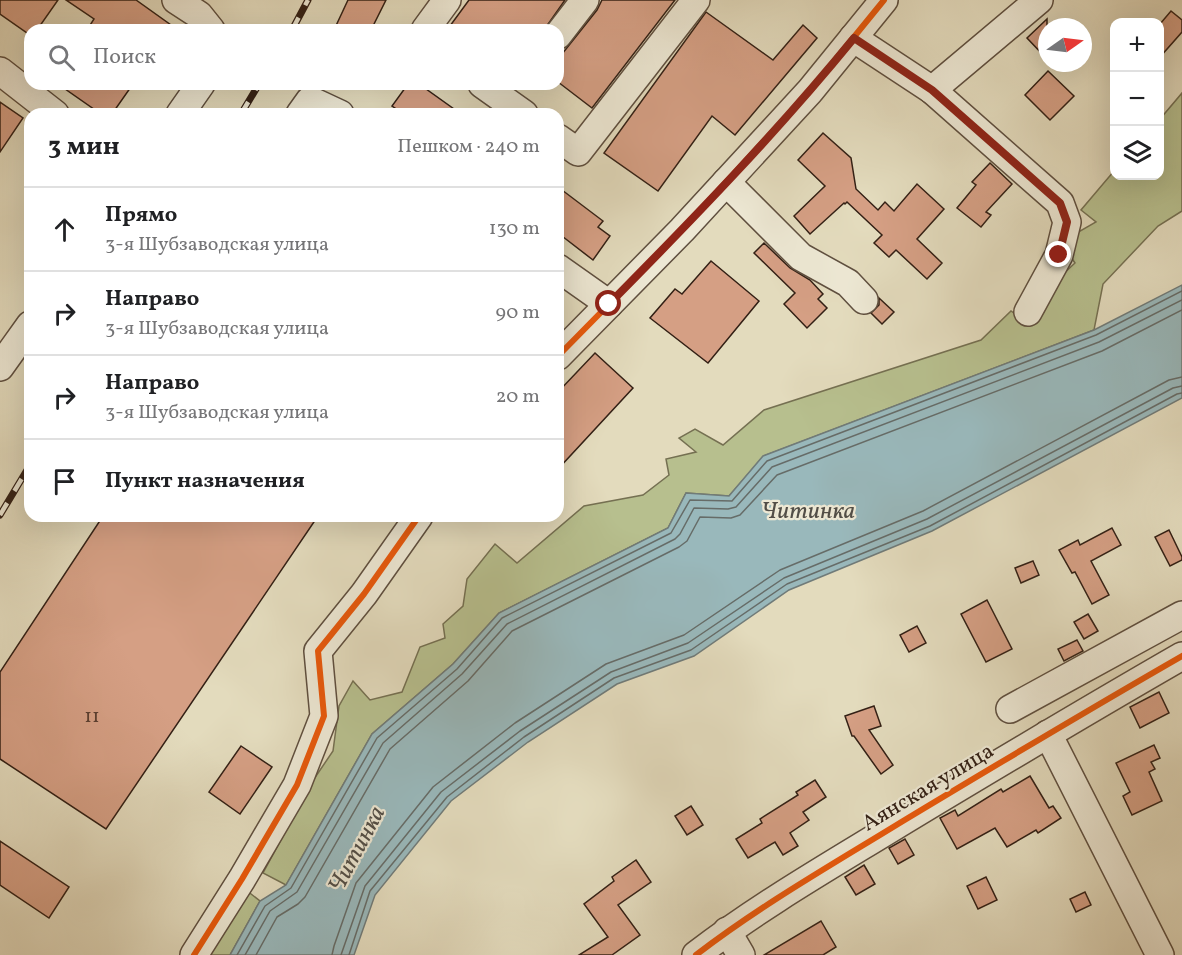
<!DOCTYPE html>
<html lang="ru">
<meta charset="utf-8">
<style>
:root{--surface:#fff;--page:#f6f6f6;--text:#202124;--muted:#757577;--line:#e0e0e0}
body{margin:0;font-family:Vollkorn,serif;background:var(--page);color:var(--text)}
.controls{position:absolute;right:18px;top:18px;display:grid;overflow:hidden;border-radius:12px;box-shadow:0 6px 24px #0002}
.controls button{width:54px;height:54px;display:grid;place-items:center;padding:0;border:0;border-bottom:2px solid var(--line);background:var(--surface);color:var(--text);font:30px sans-serif}
.compass{position:absolute;left:1038px;top:18px;width:54px;height:54px;border-radius:50%;background:var(--surface);box-shadow:0 6px 24px #0002;rotate:76deg}
.stop{position:absolute;width:18px;height:18px;margin:-14px;border:4px solid #8f2418;border-radius:50%;background:#fff}
.stop.end{background:#8f2418;border-color:#fff;box-shadow:0 2px 6px #0008}
.list{margin:0;padding:0;list-style:none}
h2{display:flex;justify-content:space-between;align-items:center;height:78px;margin:0;padding:0 24px;font-size:26px}
h2 small{font-size:20px;font-weight:400;color:var(--muted)}
.list li{display:grid;grid-template-columns:39px 1fr auto;gap:18px;align-items:center;box-sizing:border-box;height:84px;padding:0 24px;border-top:2px solid var(--line)}
.list b{display:block;font-size:22px;white-space:nowrap}
.list p{margin:0;font-size:20px;white-space:nowrap;color:var(--muted)}
.list em{font-size:20px;font-style:normal;color:var(--muted)}
.icon{flex:none;width:33px;height:33px;fill:none;stroke:currentColor;stroke-width:2;stroke-linecap:round;stroke-linejoin:round}
.map{position:relative;flex:none;width:1182px;height:955px;overflow:hidden}
.search{position:absolute;background:var(--surface);box-shadow:0 6px 24px #0002;left:24px;top:24px;width:540px;height:66px;display:flex;align-items:center;gap:15px;box-sizing:border-box;padding:0 21px;border-radius:18px;color:var(--muted);font-size:22px}
.panel{position:absolute;background:var(--surface);box-shadow:0 6px 24px #0002;left:24px;top:108px;width:540px;height:414px;border-radius:18px}
.map>svg:first-child{display:block}
.green{fill:#b7bf8e;stroke:#757052;stroke-width:1.5}
.water{fill:#99b8bb;stroke:#707b79;stroke-width:1.5}
.lines{fill:none;stroke-linecap:round;stroke-linejoin:round}
.shore{stroke:#666c68;stroke-width:1.5}
.building{fill:#d59f84;stroke:#332015;stroke-width:1.5}
.minor-casing{stroke:#5f4f3f;stroke-width:30}
.minor{stroke:#ede8d4;stroke-width:27}
.rail-casing{stroke:#332015;stroke-width:7}
.rail{stroke:#ede8d4;stroke-width:4.5;stroke-dasharray:14;stroke-linecap:butt}
.cycleway-casing{stroke:#ede8d4;stroke-width:10}
.cycleway{stroke:#e8590c;stroke-width:6}
.route{stroke:#8f2418;stroke-width:8}
.labels{text-anchor:middle;stroke-width:4.5;stroke-linejoin:round;paint-order:stroke}
.number-label{font-size:20px;fill:#5c4031}
.street-label{font-size:22px;fill:#332015;stroke:#ede8d4}
.water-label{font-size:24px;font-style:italic;fill:#524e47;stroke:#ede8d4}
</style>
<div class="map">
<svg width="1182" height="955" viewBox="0 0 1182 955">
<rect width="100%" height="100%" fill="#e3dbbd"/>
<filter id="stains"><feTurbulence type="fractalNoise" baseFrequency=".00333" numOctaves="4"/><feColorMatrix values="0 0 0 0 .2 0 0 0 0 .09 0 0 0 0 .02 0 0 0 .5 -.17"/></filter>
<radialGradient id="worn" r=".72"><stop offset=".6" stop-color="#630" stop-opacity="0"/><stop offset="1" stop-color="#630" stop-opacity=".3"/></radialGradient>
<g class="green">
<polygon points="1182,93 1182,211 1158,226 1103,284 1094,330 764,456 729,496 686,493 668,528 499,613 453,664 372,734 286,885 263,873 314,779 333,751 339,706 353,681 370,700 402,692 420,647 445,638 443,624 463,606 467,579 495,544 517,563 584,506 643,495 669,475 666,459 696,452 679,438 695,429 723,445 764,410 981,340 1011,311 1030,325 1044,312 1043,293 1075,263 1061,242 1096,222 1081,210 1114,171 1114,176 1160,176 1160,119"/>
<polygon points="246,890 260,901 230,955 205,955"/>
</g>
<polygon class="water" points="1182,285 1182,398 932,531 789,590 694,656 617,684 528,742 451,801 375,895 354,955 230,955 260,901 286,885 372,734 453,664 499,613 668,528 686,493 729,496 763,456 1094,330"/>
<g class="lines">
<g class="shore">
<polyline points="237,955 265,906 291,888 377,738 457,669 502,618 671,533 690,500 732,501 767,461 1096,335 1182,291"/>
<polyline points="245,955 270,911 297,892 383,743 462,674 507,624 675,539 680,534 694,508 728,509 736,507 772,467 1099,342 1182,300"/>
<polyline points="256,955 277,917 298,904 305,897 390,749 468,681 512,631 679,547 687,541 700,517 731,518 740,515 777,475 1102,351 1182,310"/>
<polyline points="332,955 334,946 356,883 433,787 515,723 606,664 684,635 780,570 923,511 1169,380 1182,377"/>
<polyline points="341,955 365,886 441,792 520,731 611,672 688,643 784,578 927,519 1173,388 1182,386"/>
<polyline points="349,955 370,891 447,797 524,737 614,678 691,650 787,584 930,526 1177,394 1182,393"/>
</g>
</g>
<g class="building">
<polygon points="0,0 58,0 37,30 30,30 30,35 0,14"/>
<polygon points="66,0 136,0 178,30 87,30 94,19"/>
<polygon points="348,0 386,0 371,30 334,30"/>
<polygon points="469,0 565,0 544,30 447,30"/>
<polygon points="602,0 675,0 592,108 558,82 558,59 597,10"/>
<polygon points="1171,11 1182,20 1182,32 1160,57 1160,24"/>
<polygon points="706,12 773,60 803,25 817,38 735,135 712,116 658,191 604,153"/>
<polygon points="1047,19 1047,59 1027,38"/>
<polygon points="1048,71 1074,96 1050,120 1025,95"/>
<polygon points="58,84 133,84 112,114 101,114"/>
<polygon points="408,84 419,84 461,114 404,114 392,106"/>
<polygon points="0,102 23,118 0,152"/>
<polygon points="823,133 851,158 856,189 878,210 885,202 894,211 917,184 944,209 917,239 942,263 927,279 896,250 889,257 874,243 882,235 847,202 845,204 844,203 810,234 794,216 825,186 798,160"/>
<polygon points="990,163 1012,184 986,212 991,215 981,227 957,208 976,185 972,182"/>
<polygon points="558,187 603,221 598,227 610,236 593,260 558,233"/>
<polygon points="764,243 790,268 810,280 823,294 818,299 827,308 807,328 784,304 795,293 754,253"/>
<polygon points="711,261 759,301 708,363 650,318 675,289 682,294"/>
<polygon points="879,298 894,312 882,324 871,313 879,305"/>
<polygon points="595,353 633,388 558,469 558,392"/>
<polygon points="103,516 318,516 106,829 0,759 0,672"/>
<polygon points="1112,528 1121,545 1091,561 1109,595 1092,604 1075,572 1072,573 1059,550 1078,540 1080,545"/>
<polygon points="1169,530 1182,557 1182,560 1170,566 1155,537"/>
<polygon points="1033,561 1039,575 1021,583 1015,568"/>
<polygon points="987,600 1012,649 986,662 961,614"/>
<polygon points="1088,614 1098,631 1084,639 1074,622"/>
<polygon points="917,626 926,643 909,652 900,635"/>
<polygon points="1077,640 1083,651 1064,661 1058,649"/>
<polygon points="1159,692 1169,713 1140,728 1130,707"/>
<polygon points="874,706 881,726 869,730 893,765 881,774 854,736 852,736 845,716"/>
<polygon points="1154,745 1160,758 1151,762 1155,769 1149,772 1162,801 1132,815 1123,796 1130,792 1116,763"/>
<polygon points="241,746 272,767 240,814 209,792"/>
<polygon points="1030,776 1049,808 1053,806 1061,818 1038,833 1036,830 1007,847 995,828 957,849 940,818 955,810 958,816 1001,789 1003,792"/>
<polygon points="815,780 826,797 803,812 809,820 790,833 798,846 783,855 775,842 748,858 736,839 762,823 760,819 798,795 796,792"/>
<polygon points="691,806 703,825 687,835 675,816"/>
<polygon points="905,839 914,855 898,864 889,848"/>
<polygon points="0,841 69,887 49,918 0,885"/>
<polygon points="636,860 651,882 618,905 640,935 612,955 579,955 608,937 584,904 614,881 612,877"/>
<polygon points="864,865 875,884 856,895 845,877"/>
<polygon points="986,877 997,900 978,909 967,886"/>
<polygon points="1085,892 1091,905 1076,912 1070,899"/>
<polygon points="821,921 836,947 823,955 764,955"/>
</g>
<g class="lines">
<g class="minor-casing">
<g id="minor">
<polyline points="176,0 199,15 211,30"/>
<polyline points="425,30 447,0"/>
<polyline points="558,35 585,0"/>
<polyline points="853,38 932,90 1060,203 1067,222 1059,255 1028,312"/>
<polyline points="0,71 55,114"/>
<polyline points="482,84 524,114"/>
<polyline points="932,90 1039,0"/>
<polyline points="180,114 201,84"/>
<polyline points="300,114 310,100 340,114"/>
<polyline points="558,138 578,152 696,0"/>
<polyline points="726,182 801,257 848,283 864,300"/>
<polyline points="558,268 609,304"/>
<polyline points="558,356 682,230 810,91 884,0"/>
<polyline points="0,367 30,325"/>
<polyline points="1010,709 1182,615"/>
<polyline points="1048,734 1160,955"/>
<polyline points="727,931 741,955"/>
<polyline points="194,955 242,879 297,785 324,716 318,651 364,594 419,516"/>
<path d="M696 955C761 905 833 864 903 821 996 765 1088 710 1182 656"/>
</g>
</g>
<use href="#minor" class="minor"/>
<g class="rail-casing">
<g id="rail">
<polyline points="292,30 308,0"/>
<polyline points="241,114 259,84"/>
<polyline points="0,515 30,465"/>
</g>
</g>
<use href="#rail" class="rail"/>
<g class="cycleway-casing">
<g id="cycleway">
<polyline points="558,356 682,230 810,91 884,0"/>
<polyline points="194,955 242,879 297,785 324,716 318,651 364,594 419,516"/>
<path d="M696 955C761 905 833 864 903 821 996 765 1088 710 1182 656"/>
</g>
</g>
<use href="#cycleway" class="cycleway"/>
</g>
<g class="lines">
<path class="route" d="M609 304C694 218 778 131 854 38L932 90 1060 203 1067 222 1059 255"/>
</g>
<g class="labels">
<g class="number-label">
<text x="92" y="722">11</text>
</g>
<g class="street-label">
<text transform="translate(927 786) rotate(-31)" y="8">Аянская улица</text>
</g>
<g class="water-label">
<text x="808" y="518">Читинка</text>
<text transform="translate(356 849) rotate(-62)" y="8">Читинка</text>
</g>
</g>
<rect width="100%" height="100%" filter="url(#stains)"/>
<rect width="100%" height="100%" fill="url(#worn)"/>
</svg>
<div class="controls">
<button>+</button>
<button>−</button>
<button><svg class="icon" aria-label="layers" viewBox="0 0 24 24"><path d="M12 4l9 5-9 5-9-5zM3 14l9 5 9-5"/></svg></button>
</div>
<svg class="compass" viewBox="-18 -18 36 36"><path d="M0-13l5 13h-10z" fill="#e53935"/><path d="M0 13l5-13h-10z" fill="#757577"/></svg>
<div class="stop" style="left:609px;top:304px"></div>
<div class="stop end" style="left:1059px;top:255px"></div>
<div class="search"><svg class="icon" aria-label="search" viewBox="0 0 24 24"><circle cx="10" cy="10" r="6"/><path d="M15 15l6 6"/></svg>Поиск</div>
<section class="panel">
<h2>3 мин<small>Пешком · 240 m</small></h2>
<ul class="list">
<li><svg class="icon" aria-label="ahead" viewBox="0 0 24 24"><path d="M12 20V5M6 11l6-6 6 6"/></svg><div><b>Прямо</b><p>3-я Шубзаводская улица</p></div><em>130 m</em></li>
<li><svg class="icon" aria-label="right" viewBox="0 0 24 24"><path d="M7 20v-9h11M14 6l5 5-5 5"/></svg><div><b>Направо</b><p>3-я Шубзаводская улица</p></div><em>90 m</em></li>
<li><svg class="icon" aria-label="right" viewBox="0 0 24 24"><path d="M7 20v-9h11M14 6l5 5-5 5"/></svg><div><b>Направо</b><p>3-я Шубзаводская улица</p></div><em>20 m</em></li>
<li><svg class="icon" aria-label="arrive" viewBox="0 0 24 24"><path d="M6 21V4h12l-3 4 3 4H6"/></svg><div><b>Пункт назначения</b></div></li>
</ul>
</section>
</div>
